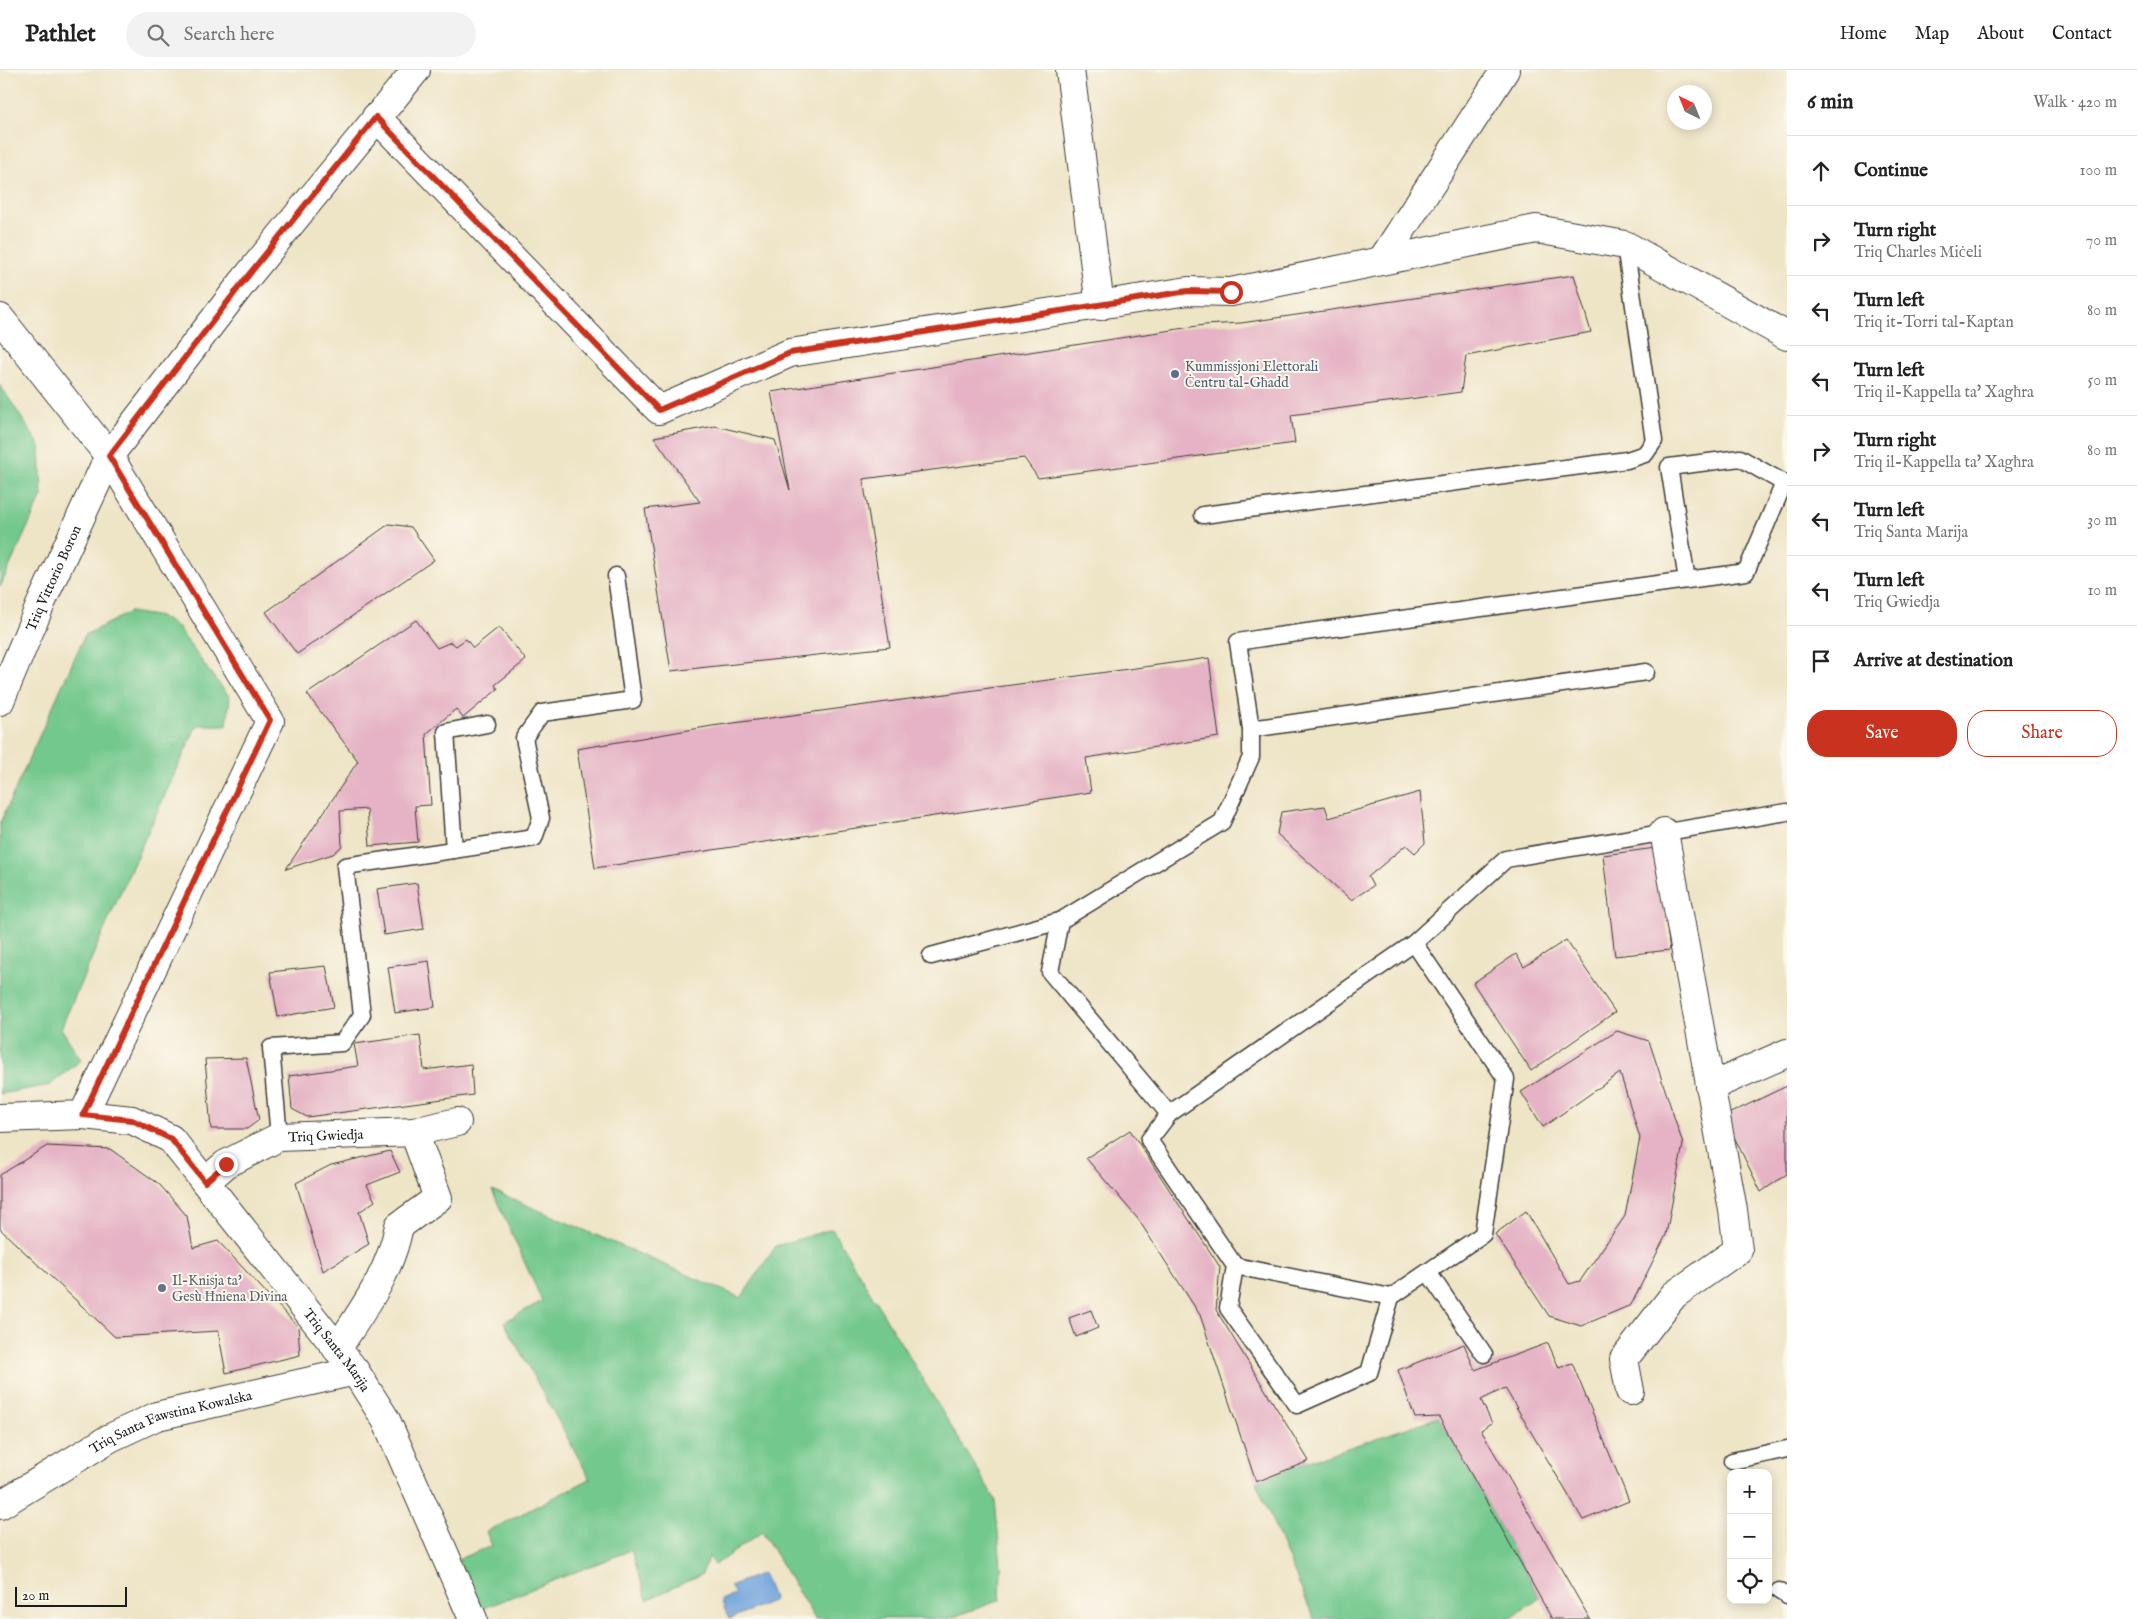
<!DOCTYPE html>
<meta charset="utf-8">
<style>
:root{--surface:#fff;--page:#f2f2f2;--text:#222;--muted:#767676;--line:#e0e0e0;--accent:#c8321e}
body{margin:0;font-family:"IM FELL English",serif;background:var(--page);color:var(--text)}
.controls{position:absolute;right:15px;bottom:15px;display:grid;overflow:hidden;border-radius:10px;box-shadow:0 2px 12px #0003}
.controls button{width:45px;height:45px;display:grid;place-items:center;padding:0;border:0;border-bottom:1px solid var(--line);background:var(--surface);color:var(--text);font:25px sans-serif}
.compass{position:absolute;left:1667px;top:15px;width:45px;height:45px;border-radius:50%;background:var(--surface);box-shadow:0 2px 12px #0003;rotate:317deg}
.scale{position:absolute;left:15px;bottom:12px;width:112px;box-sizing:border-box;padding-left:5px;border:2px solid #1c1c1c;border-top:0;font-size:14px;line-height:18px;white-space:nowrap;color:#1c1c1c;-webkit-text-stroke:4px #fbf7ec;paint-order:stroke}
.stop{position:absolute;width:15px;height:15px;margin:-11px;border:4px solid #c8321e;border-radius:50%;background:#fff}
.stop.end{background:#c8321e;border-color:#fff;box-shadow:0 1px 5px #0008}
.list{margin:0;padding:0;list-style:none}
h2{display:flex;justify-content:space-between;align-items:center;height:65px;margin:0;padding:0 20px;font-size:21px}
h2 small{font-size:16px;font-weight:400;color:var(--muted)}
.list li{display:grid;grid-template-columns:32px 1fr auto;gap:15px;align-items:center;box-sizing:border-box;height:70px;padding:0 20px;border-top:1px solid var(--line)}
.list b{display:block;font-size:19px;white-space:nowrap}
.list p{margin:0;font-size:16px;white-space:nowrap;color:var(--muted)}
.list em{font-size:16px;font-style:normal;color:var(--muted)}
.actions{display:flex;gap:10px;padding:15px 20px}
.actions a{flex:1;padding:11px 0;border:1px solid var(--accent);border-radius:20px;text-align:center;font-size:18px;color:var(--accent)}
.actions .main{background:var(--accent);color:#fff}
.icon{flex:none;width:28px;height:28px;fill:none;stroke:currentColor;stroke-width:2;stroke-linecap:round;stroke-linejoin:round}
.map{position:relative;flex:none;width:1787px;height:1549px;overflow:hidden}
header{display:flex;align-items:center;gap:30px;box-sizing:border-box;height:70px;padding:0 25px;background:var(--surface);border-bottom:1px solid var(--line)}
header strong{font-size:24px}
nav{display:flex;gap:28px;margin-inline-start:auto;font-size:18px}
.search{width:350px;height:45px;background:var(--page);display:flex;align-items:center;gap:12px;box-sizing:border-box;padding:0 18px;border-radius:28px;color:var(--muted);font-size:19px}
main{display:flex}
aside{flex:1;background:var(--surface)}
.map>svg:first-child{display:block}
.green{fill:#73c88d;stroke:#487254}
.water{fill:#70a3db;stroke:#46607c}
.building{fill:#e5b3c5}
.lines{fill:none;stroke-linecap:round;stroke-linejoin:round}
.lane-casing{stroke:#3c3a36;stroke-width:19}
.street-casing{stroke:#3c3a36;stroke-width:30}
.lane{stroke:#fff;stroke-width:16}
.street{stroke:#fff;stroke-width:28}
.route{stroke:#c8321e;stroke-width:6}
.service-dot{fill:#5c6f8a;stroke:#fbf7ec;stroke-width:2}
.worship-dot{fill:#6b7280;stroke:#fbf7ec;stroke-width:2}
.labels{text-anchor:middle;stroke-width:4;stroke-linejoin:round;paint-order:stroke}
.service-label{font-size:14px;fill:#4e5e75;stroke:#fbf7ec;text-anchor:start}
.street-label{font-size:14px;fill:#1c1c1c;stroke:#fbf7ec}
.worship-label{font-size:14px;fill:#5b616d;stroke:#fbf7ec;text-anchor:start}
</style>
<header>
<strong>Pathlet</strong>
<div class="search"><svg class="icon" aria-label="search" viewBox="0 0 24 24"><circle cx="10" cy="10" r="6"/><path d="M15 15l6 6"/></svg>Search here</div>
<nav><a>Home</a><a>Map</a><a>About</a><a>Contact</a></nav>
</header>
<main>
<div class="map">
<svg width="1787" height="1549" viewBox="0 0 1787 1549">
<rect width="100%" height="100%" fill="#fbf7ec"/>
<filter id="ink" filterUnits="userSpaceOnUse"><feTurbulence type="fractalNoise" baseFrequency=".02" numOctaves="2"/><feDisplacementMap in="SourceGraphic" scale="10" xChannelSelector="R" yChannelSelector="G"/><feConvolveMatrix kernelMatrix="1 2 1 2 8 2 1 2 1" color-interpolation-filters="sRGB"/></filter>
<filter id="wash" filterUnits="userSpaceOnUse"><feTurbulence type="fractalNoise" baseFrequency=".0096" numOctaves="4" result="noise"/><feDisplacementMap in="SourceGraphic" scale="20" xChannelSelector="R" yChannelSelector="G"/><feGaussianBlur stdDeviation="1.12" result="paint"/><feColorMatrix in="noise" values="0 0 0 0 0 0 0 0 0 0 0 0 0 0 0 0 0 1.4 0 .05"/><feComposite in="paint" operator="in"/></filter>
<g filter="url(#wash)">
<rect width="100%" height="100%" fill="#eee4c6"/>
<g class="green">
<polygon points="0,315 40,376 42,426 0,517"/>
<polygon points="130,542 162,547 178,558 211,604 230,627 227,655 197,655 126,810 61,958 81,990 50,1015 0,1024 0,753 85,565"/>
<polygon points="492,1120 741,1228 776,1176 832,1159 995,1429 1001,1497 1000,1530 948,1549 815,1549 762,1462 715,1495 709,1486 702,1504 647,1530 631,1480 479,1540 458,1489 492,1476 486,1462 590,1409 504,1252 542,1231"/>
<polygon points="1439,1347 1540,1528 1509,1549 1314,1549 1256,1412 1309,1391"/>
</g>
<polygon class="water" points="763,1503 774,1530 729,1549 721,1530 735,1524 730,1516"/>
<g id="blocks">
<g class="building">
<polygon points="1574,205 1591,262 1466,286 1461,322 1291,345 1295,373 1038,408 1024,388 863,409 890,577 671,601 645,439 700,432 654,367 715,356 775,370 790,420 771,322 1204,255 1241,253"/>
<polygon points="389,454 411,457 434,490 297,584 266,542"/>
<polygon points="416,550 437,578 451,572 456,576 466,569 473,578 499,557 526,590 495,615 498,619 463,648 456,639 426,664 431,735 415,736 418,772 370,776 367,739 340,741 342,776 333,784 286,799 358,691 307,624"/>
<polygon points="1209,588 1219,667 1086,688 1091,722 595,798 577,679 712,656"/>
<polygon points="1420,722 1425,773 1415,783 1406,775 1368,807 1373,816 1351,830 1277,764 1281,742 1325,736 1329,748"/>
<polygon points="1656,778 1670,880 1615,886 1603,785"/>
<polygon points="417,813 424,859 384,865 377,819"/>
<polygon points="1566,870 1615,942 1531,1001 1473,913 1516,884 1524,897"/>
<polygon points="429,891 435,937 395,943 388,897"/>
<polygon points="326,896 334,937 278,947 270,902"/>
<polygon points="1617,961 1649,971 1683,1074 1666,1165 1631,1235 1581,1256 1549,1246 1495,1164 1526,1141 1569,1214 1580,1211 1625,1146 1640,1068 1620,1003 1543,1057 1521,1022"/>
<polygon points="420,965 424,1000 471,994 473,1025 307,1047 292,1039 289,1006 358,996 354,974"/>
<polygon points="246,988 259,1050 247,1059 211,1059 205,989"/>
<polygon points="1787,1016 1787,1104 1761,1122 1724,1046"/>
<polygon points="1130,1060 1220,1197 1216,1240 1309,1391 1256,1412 1200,1245 1138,1149 1086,1088"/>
<polygon points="47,1076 110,1079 159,1114 187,1146 193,1178 218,1171 298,1257 300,1285 226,1303 218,1261 115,1267 0,1159 0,1105"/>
<polygon points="390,1081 400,1102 367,1115 375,1131 359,1142 369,1174 323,1201 296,1113 331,1095"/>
<polygon points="1091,1240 1098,1258 1076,1267 1069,1248"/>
<polygon points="1548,1273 1559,1298 1572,1293 1629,1431 1583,1450 1505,1318 1481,1330 1492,1353 1481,1360 1590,1549 1552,1549 1439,1347 1415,1348 1398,1300 1464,1274 1475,1300"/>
</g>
</g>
</g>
<g filter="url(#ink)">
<use href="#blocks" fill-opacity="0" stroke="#3c3a36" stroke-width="1"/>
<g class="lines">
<g class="lane-casing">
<g id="lane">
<polyline points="1203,445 1627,390 1645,384 1654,371 1625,175"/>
<polyline points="1687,510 1669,397 1740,388 1784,413 1746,502 1687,510 1262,568 1238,572 1251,659 1251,687 1222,752 1060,851 1050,902 1169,1044 1414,873 1506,789 1787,742"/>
<polyline points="1251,659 1646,602"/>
<polyline points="454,780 446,662 487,654"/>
<polyline points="931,886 1060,851"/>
<polyline points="1169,1044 1149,1070 1235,1196 1228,1238 1297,1335 1369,1303 1391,1227 1483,1164 1506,1009 1414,873"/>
<polyline points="279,1067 271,978 342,973 362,945 345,796 534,768 541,748 524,668 542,643 633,630 616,506"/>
<polyline points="1235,1196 1391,1227"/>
<polyline points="1428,1202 1484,1284"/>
<polyline points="1732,1391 1787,1379"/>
<polyline points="1779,1521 1787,1526"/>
</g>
</g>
<g class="street-casing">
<g id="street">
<polyline points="1070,0 1100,236"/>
<polyline points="376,47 659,340 790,283 1188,221 1231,222 1536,159 1625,175 1787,266"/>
<polyline points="1382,190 1505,0"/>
<polyline points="0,248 109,386 270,651 83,1045 0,1048"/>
<path id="s1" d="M0 631 42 531 109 386 243 212 416 0"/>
<polyline points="1710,1017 1787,983"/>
<path id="s2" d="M83 1045 132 1050 171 1069 355 1301 386 1350 473 1549"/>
<path id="s3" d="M205 1112 226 1094 279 1067 414 1062 457 1052"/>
<path d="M337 1279C363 1239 390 1204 399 1156L438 1128 414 1062"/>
<polyline points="1630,1321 1624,1289 1674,1225 1738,1180 1733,1140 1664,762"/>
<path id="s4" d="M0 1435 110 1368 157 1346 355 1301"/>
</g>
</g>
<use href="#lane" class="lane"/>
<use href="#street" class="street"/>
</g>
</g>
<g class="lines" filter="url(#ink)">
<polyline class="route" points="226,1094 205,1112 171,1069 132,1050 83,1045 270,650 109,386 243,212 376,47 659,340 790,283 1188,221 1231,222"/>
</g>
<circle class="service-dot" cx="1175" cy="304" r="5"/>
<circle class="worship-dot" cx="162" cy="1218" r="5"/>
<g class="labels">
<g class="service-label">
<text x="1185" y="301">Kummissjoni Elettorali<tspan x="1185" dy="16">Ċentru tal-Għadd</tspan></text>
</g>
<g class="street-label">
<text dy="5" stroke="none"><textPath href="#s1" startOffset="134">Triq Vittorio Boron</textPath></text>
<text dy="5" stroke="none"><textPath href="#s3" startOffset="134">Triq Gwiedja</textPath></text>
<text dy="5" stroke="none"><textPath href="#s2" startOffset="361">Triq Santa Marija</textPath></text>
<text dy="5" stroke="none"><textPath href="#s4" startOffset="192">Triq Santa Fawstina Kowalska</textPath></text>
</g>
<g class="worship-label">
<text x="172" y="1215">Il-Knisja ta'<tspan x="172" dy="16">Gesù Ħniena Divina</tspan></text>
</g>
</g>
</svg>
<div class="controls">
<button>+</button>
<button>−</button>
<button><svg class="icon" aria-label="locate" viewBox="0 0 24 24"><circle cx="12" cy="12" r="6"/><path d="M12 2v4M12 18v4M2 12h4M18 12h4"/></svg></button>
</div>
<svg class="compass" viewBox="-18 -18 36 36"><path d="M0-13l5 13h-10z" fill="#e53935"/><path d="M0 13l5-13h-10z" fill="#767676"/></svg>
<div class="scale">20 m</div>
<div class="stop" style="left:1231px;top:222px"></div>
<div class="stop end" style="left:226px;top:1094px"></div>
</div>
<aside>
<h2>6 min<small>Walk · 420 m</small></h2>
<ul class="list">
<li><svg class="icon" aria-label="ahead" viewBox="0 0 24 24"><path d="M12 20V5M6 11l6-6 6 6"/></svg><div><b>Continue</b></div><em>100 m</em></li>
<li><svg class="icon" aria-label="right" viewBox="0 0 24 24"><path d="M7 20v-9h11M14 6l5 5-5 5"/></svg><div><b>Turn right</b><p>Triq Charles Miċeli</p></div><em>70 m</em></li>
<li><svg class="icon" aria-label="left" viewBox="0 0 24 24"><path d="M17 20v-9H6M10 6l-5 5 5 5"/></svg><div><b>Turn left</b><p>Triq it-Torri tal-Kaptan</p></div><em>80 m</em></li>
<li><svg class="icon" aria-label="left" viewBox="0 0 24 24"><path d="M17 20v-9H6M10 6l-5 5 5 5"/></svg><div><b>Turn left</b><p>Triq il-Kappella ta' Xagħra</p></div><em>50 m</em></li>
<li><svg class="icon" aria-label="right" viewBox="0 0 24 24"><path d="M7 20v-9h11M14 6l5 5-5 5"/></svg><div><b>Turn right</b><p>Triq il-Kappella ta' Xagħra</p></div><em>80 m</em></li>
<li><svg class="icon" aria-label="left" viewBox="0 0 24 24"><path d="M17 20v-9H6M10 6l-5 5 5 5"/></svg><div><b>Turn left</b><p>Triq Santa Marija</p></div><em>30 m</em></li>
<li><svg class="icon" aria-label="left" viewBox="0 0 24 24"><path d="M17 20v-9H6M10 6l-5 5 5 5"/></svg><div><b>Turn left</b><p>Triq Gwiedja</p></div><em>10 m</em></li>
<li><svg class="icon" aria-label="arrive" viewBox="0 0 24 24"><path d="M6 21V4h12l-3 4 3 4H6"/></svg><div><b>Arrive at destination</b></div></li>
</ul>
<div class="actions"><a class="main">Save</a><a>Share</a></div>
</aside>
</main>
